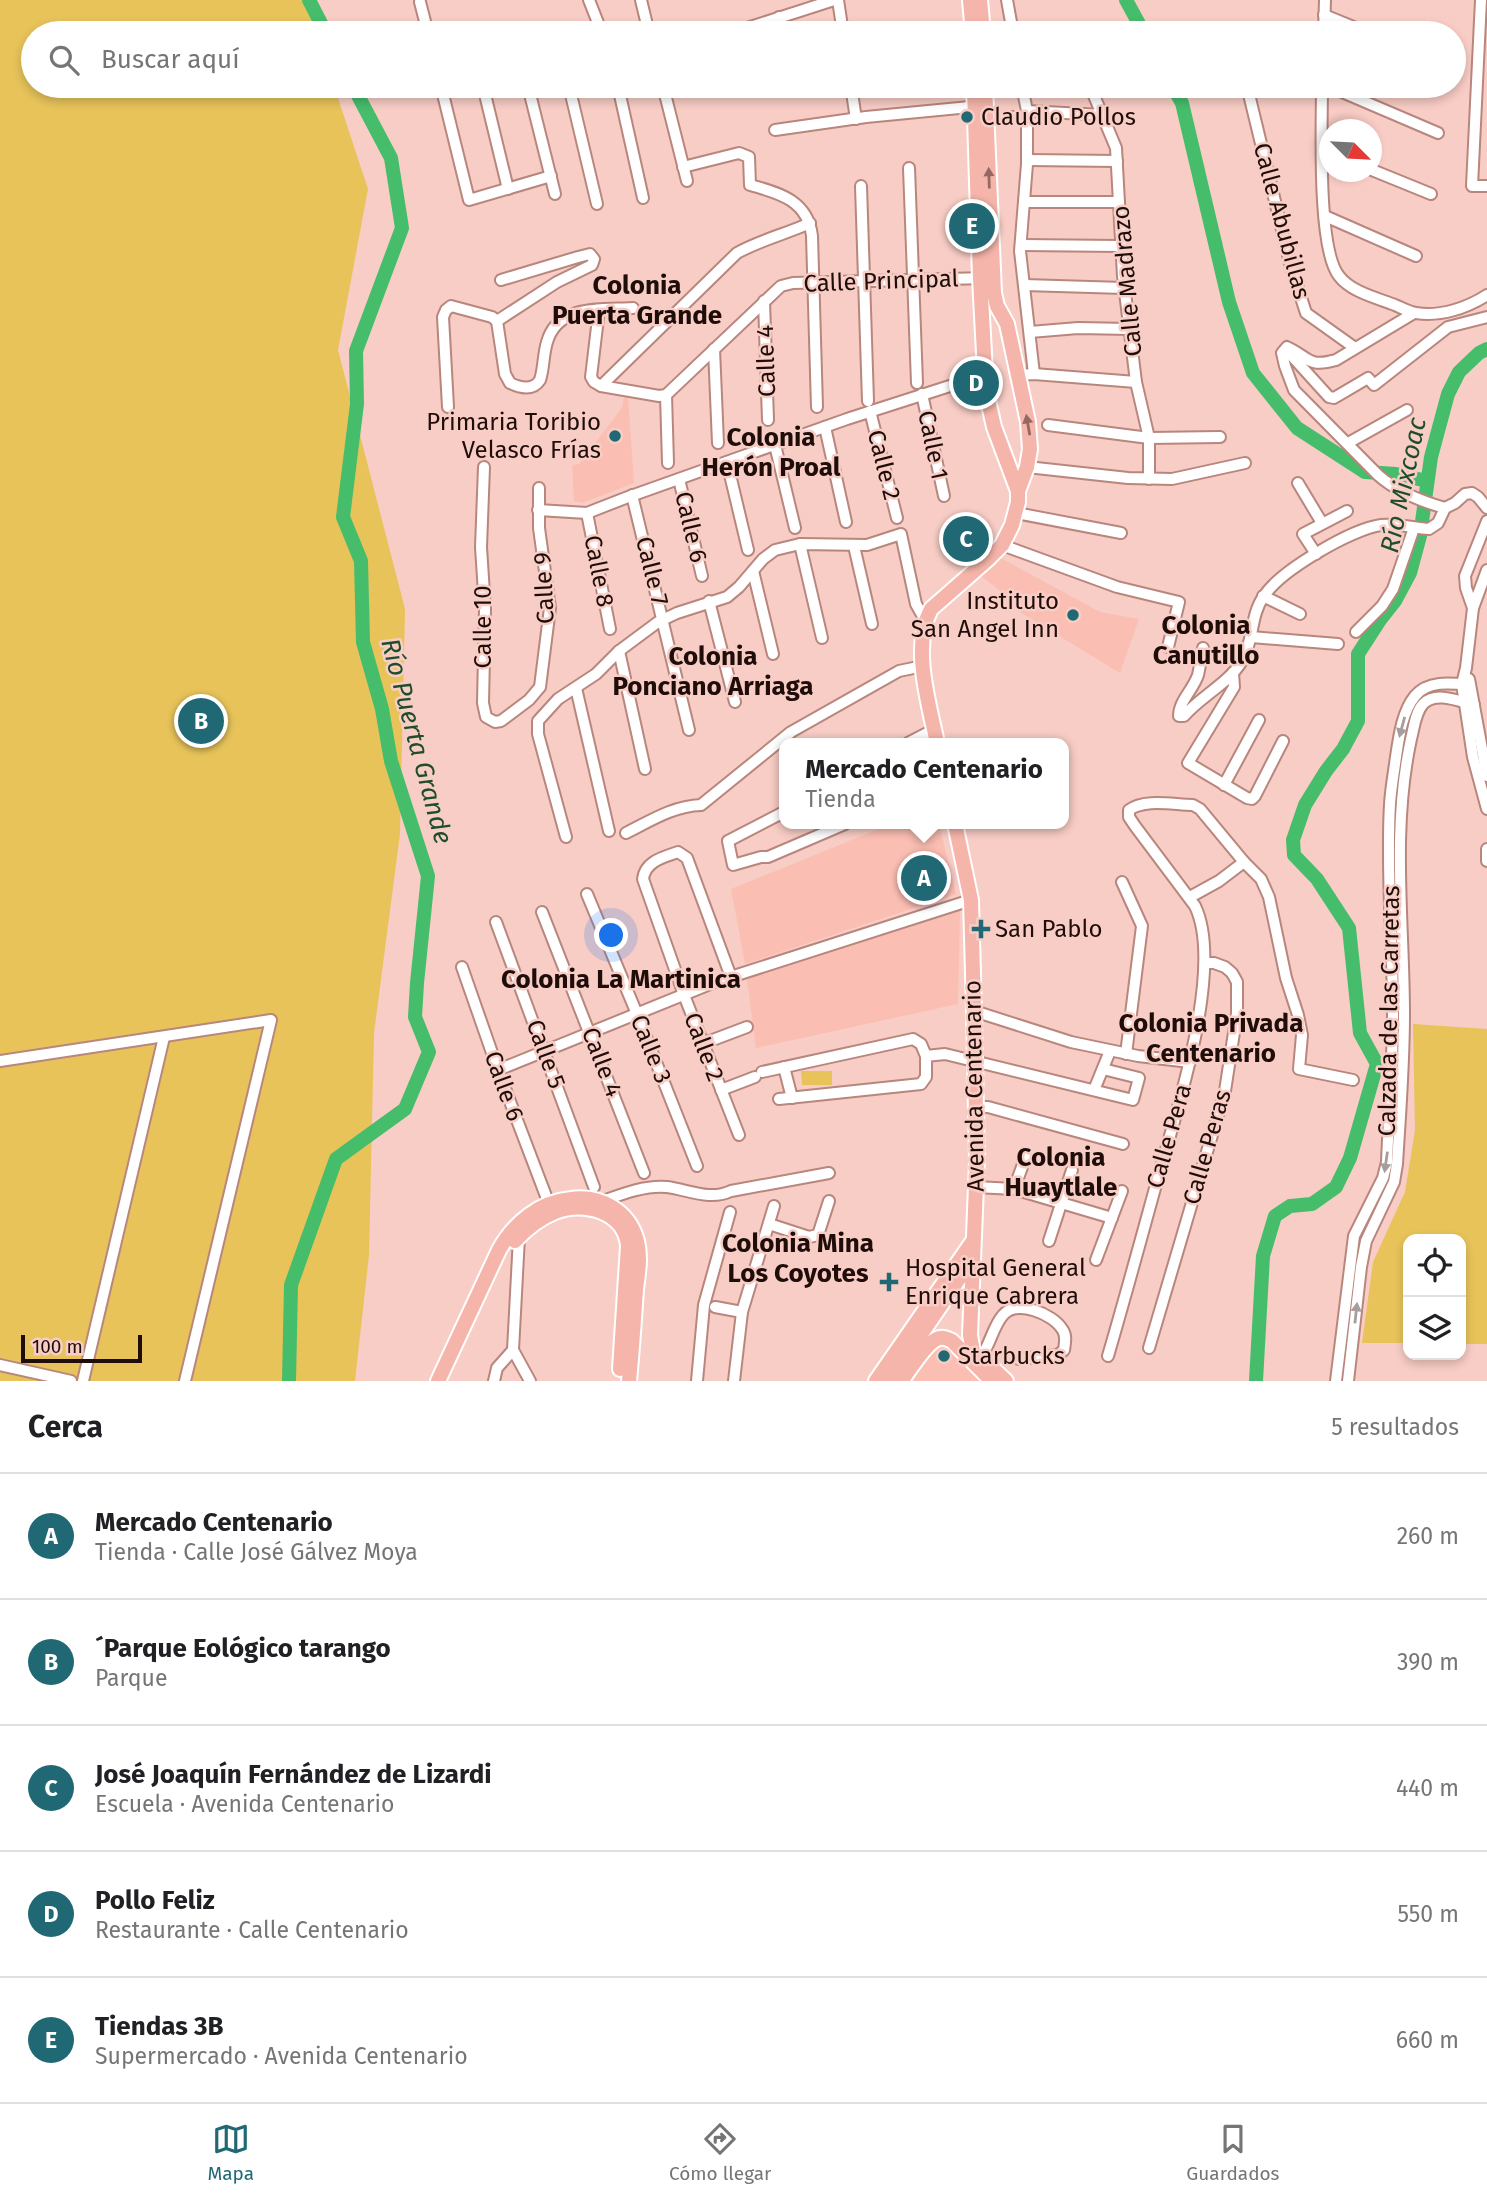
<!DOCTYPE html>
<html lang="es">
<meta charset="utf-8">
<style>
:root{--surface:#fff;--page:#f6f6f6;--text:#202124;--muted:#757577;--line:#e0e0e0;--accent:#1f6874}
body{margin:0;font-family:"Fira Sans",sans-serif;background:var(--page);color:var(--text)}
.controls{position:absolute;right:21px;bottom:21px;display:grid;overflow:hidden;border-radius:14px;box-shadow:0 4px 10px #0003}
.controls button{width:63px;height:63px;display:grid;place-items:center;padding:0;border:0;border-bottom:2px solid var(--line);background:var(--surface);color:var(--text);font:35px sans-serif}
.compass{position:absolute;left:1319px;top:119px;width:63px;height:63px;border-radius:50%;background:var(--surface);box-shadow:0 4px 10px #0003;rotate:114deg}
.scale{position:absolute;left:21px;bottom:18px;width:121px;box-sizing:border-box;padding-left:7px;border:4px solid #1f0d0a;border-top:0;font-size:19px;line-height:24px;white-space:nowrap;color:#1f0d0a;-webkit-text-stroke:5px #f8cdc5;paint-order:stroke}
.you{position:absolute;left:612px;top:936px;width:24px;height:24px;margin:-18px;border:5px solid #fff;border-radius:50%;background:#1a73e8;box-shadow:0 0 0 10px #1a73e833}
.badge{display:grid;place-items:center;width:46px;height:46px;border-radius:50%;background:var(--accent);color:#fff;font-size:23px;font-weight:700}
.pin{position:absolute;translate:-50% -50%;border:4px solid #fff;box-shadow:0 2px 7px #0006}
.popup{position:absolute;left:779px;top:738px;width:290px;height:91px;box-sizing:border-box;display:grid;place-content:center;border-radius:14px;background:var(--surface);filter:drop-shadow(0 2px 5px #0005);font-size:23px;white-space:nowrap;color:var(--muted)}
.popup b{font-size:26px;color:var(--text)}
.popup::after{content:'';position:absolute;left:50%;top:100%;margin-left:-14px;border:14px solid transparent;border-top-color:var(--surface)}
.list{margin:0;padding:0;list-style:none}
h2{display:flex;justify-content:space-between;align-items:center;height:91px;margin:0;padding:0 28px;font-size:30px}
h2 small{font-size:23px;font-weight:400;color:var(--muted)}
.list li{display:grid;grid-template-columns:46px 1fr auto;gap:21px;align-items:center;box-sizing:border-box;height:126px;padding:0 28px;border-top:2px solid var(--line)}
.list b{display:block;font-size:26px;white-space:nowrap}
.list p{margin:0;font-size:23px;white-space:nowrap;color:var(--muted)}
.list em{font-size:23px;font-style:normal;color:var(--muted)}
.icon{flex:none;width:38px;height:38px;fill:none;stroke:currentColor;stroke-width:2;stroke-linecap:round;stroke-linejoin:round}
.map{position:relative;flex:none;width:1487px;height:1381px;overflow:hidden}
.search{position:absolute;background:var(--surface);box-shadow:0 4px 10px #0003;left:21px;right:21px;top:21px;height:77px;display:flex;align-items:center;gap:18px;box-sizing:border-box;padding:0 24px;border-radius:38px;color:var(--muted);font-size:26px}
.sheet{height:721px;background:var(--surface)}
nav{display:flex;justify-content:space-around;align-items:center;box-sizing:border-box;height:98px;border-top:2px solid var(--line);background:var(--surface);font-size:19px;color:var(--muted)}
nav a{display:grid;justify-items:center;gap:4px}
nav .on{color:var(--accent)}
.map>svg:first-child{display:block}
.built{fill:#fbbeb3}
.green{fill:#e7c35a}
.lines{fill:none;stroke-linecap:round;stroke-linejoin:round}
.river{stroke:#46bd6b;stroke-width:14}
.minor-casing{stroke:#b8867d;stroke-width:14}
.major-casing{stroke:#fff;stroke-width:18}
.minor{stroke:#fff;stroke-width:10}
.major{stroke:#f6b5aa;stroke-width:14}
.oneway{fill:#956962}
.oneway2{fill:#a59e9d}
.poi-dot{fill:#1f6874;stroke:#f8cdc5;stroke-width:2.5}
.labels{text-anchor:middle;stroke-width:5;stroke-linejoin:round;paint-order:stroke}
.poi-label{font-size:24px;fill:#1f0d0a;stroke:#f8cdc5;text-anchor:start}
.street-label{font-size:24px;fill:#1f0d0a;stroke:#f8cdc5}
.neighbourhood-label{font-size:26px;font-weight:bold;fill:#1f0d0a;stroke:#f8cdc5}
.water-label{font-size:26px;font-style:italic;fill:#1f4d2c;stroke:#f8cdc5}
</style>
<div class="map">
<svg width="1487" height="1381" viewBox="0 0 1487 1381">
<rect width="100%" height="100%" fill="#f8cdc5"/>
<g class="built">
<polygon points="624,397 628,397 634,483 582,503 574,501 572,465 579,464 622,408"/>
<polygon points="999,557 1100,612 1139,619 1120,673 1020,612 1022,608 980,575"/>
<polygon points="891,824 939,824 956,894 745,964 731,889"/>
<polygon points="960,909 958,1004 756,1048 747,979"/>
<polygon points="937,1344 943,1344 950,1349 983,1381 909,1381"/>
</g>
<g class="green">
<polygon points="0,0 306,0 317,33 33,33 33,86 334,86 368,189 338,350 405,609 400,834 374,1033 369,1255 355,1381 0,1381"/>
<polygon points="1413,1024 1487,1029 1487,1344 1461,1344 1461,1239 1408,1239 1408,1343 1362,1343 1373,1262 1405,1192 1415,1130"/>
<polygon points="801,1071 832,1071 832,1085 802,1085"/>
</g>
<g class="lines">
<g class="river">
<polyline points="309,0 326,33"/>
<polyline points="1126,0 1144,33"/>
<polyline points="1172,86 1182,103 1229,302 1253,373 1297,428 1365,472 1396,474 1427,481"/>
<polyline points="289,1381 291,1285 336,1159 405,1109 429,1052 415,1017 417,983 428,876 391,761 382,709 363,642 361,561 343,517 357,404 356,351 402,228 391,158 353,86"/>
<polyline points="1256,1381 1263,1256 1275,1216 1290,1206 1312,1204 1336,1187 1350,1158 1377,1064 1360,1033 1349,928 1317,879 1294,855 1293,840 1305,805 1326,771 1343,749 1358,721 1358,654 1380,620 1395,601 1410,573 1420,536 1431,457 1448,394 1459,372 1479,353 1487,349"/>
</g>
<g class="minor-casing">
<g id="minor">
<polyline points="589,0 602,33"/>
<polyline points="641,0 649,33"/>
<polyline points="838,0 843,33"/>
<polyline points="1007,0 1013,33"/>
<polyline points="1481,0 1472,186 1487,186"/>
<polyline points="420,2 428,33"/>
<polyline points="1324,15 1368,33"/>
<polyline points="779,17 784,33"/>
<polyline points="1012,30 1068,29"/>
<polyline points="515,33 516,33"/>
<polyline points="720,33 747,28 834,0"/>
<polyline points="1324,33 1325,0"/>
<polyline points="441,86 469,200 551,176"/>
<polyline points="483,86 508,189"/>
<polyline points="528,86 555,194"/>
<polyline points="569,86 597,204"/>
<polyline points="618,86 643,198"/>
<polyline points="663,86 687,181"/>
<polyline points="851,86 856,119"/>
<polyline points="1022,86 1027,111 1027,164 1020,251 1034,374"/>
<polyline points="1090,86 1116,148 1123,276 1136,382 1149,438 1149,479"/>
<polyline points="1247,86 1290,263 1306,313 1355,348"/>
<path d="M1322 86C1322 125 1317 249 1339 276 1351 292 1377 298 1395 305 1402 308 1409 312 1416 313 1440 317 1467 308 1487 295"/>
<polyline points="1328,86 1438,133"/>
<polyline points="1027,111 1103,115"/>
<polyline points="987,119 1014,117"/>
<polyline points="775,130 866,117 980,106"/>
<polyline points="1027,160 1117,161"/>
<path d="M683 167 739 153 749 157 750 185C780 193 808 201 812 236L817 407"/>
<polyline points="909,168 917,383"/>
<polyline points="1372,170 1431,194"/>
<polyline points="861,186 868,401"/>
<polyline points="1024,202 1119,202"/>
<polyline points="1325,216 1416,256"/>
<polyline points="1021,245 1120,246"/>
<polyline points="1024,285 1124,288"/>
<polyline points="764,301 768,420"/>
<polyline points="599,310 591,377 594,382 601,386 659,396 666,395 781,286 793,283 986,278"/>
<path d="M1414 313 1336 360C1307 368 1309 357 1287 347L1282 353 1285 366 1294 390 1378 475C1397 492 1420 501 1445 508"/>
<path d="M497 321 505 374 510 383C520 388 533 391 540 380 544 368 543 355 547 342 558 304 601 310 633 308"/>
<polyline points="1030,332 1078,328 1130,329"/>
<polyline points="714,349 718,443"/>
<polyline points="1290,354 1329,397 1334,398 1368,378 1374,385 1448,327 1487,317"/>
<polyline points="1019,375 1034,374 1136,382"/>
<path d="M601 386 737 253C760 240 786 234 810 223"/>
<polyline points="922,394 944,496"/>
<polyline points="666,395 668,463"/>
<polyline points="448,407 443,317 446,310 451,306 492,317 497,321 557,282 592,265 594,259 590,254 578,257 501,280"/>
<polyline points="870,411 897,518"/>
<polyline points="1048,425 1149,438 1220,437"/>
<polyline points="825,427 846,522"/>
<polyline points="1348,443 1407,410"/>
<polyline points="775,445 795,528"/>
<polyline points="727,462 748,550"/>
<polyline points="484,467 481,547 485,609 483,703 486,717 495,722 501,721 529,700 540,687 550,608 539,528 539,488"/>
<polyline points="1027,467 1128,478 1172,479 1245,463"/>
<polyline points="679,479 702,576"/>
<polyline points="1298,483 1322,523"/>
<polyline points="632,495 689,730"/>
<polyline points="538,510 587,513 628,497 847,419 984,375"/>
<polyline points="587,513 610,629"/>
<polyline points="1016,513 1121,533"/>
<polyline points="800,544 822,638"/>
<polyline points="1002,545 1117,587 1179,602 1168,647"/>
<polyline points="854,546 872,624"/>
<polyline points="1316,554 1303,534 1347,511"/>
<polyline points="1487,570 1473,608 1466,668 1462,684 1473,757 1487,809"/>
<polyline points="753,571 773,654"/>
<polyline points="1263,596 1300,614"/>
<polyline points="709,601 735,702"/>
<polyline points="1473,608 1466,588 1465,576 1487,521"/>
<polyline points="1356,632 1382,606 1393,589 1414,528"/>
<polyline points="1251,637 1338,644"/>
<path d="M1203 648C1201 657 1200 667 1198 675 1193 690 1179 701 1179 716H1184C1201 696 1228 684 1242 661 1254 641 1250 615 1264 596 1281 570 1352 529 1381 525 1396 523 1414 528 1429 529L1438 523 1445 508 1455 503 1465 494 1472 493 1478 497 1487 508"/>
<polyline points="619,651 645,769"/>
<polyline points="1233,673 1234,687 1188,763 1247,798 1252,799 1255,796 1283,741"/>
<polyline points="1469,679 1487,776"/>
<polyline points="576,688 609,831"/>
<polyline points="908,743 935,729"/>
<polyline points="1224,785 1259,720"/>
<polyline points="784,812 728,841 733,865 761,857 768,857 845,824"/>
<path d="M626 833C650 821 673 806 701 805L791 732 899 671 923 666"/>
<polyline points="566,837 538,734 538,721 558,699 596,674 619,651 658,622 677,613 727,597 739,587 763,559 775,550 800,544 867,545 901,534 916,604 925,620"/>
<polyline points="1487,849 1487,861"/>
<polyline points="1122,882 1142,926 1126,1054"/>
<polyline points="587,894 637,1014 697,1166"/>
<polyline points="1190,897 1219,881 1244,862"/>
<polyline points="542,912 644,1173"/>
<polyline points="496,922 594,1187"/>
<polyline points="462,967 498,1070 549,1204"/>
<path d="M731 977 687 858 678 852C664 857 645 861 643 879L684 995 739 1135"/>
<polyline points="974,1011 1071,1042 1138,1056 1190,1062"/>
<polyline points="702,1044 747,1027"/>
<polyline points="0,1061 271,1020 185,1381"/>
<polyline points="784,1067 792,1098"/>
<polyline points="498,1070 715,982 971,900"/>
<polyline points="762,1072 913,1039 921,1044 926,1056"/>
<polyline points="721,1090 755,1077"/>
<polyline points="1094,1090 1110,1051"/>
<polyline points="779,1099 921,1084 926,1077 926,1056 945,1054 1133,1100 1139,1078 1103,1069"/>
<polyline points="976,1107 988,1107 1123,1144"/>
<polyline points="976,1187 1014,1189 1112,1218"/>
<polyline points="1014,1189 1026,1156"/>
<path d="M603 1201C622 1194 645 1185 667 1187 689 1190 710 1201 731 1191L829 1173"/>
<polyline points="769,1224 809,1237 818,1235 829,1201"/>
<polyline points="519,1237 513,1350 530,1381"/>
<polyline points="1049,1241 1072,1170"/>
<polyline points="1096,1260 1122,1191"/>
<polyline points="715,1307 742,1312"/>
<polyline points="1149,1348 1225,1091 1237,1013 1237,982 1232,973 1225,967 1214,963 1205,963"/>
<path d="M1108 1356C1125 1298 1141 1239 1157 1181 1175 1116 1225 968 1195 906L1135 826 1129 817V810C1145 798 1174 805 1193 805L1200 809 1244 862 1261 879 1269 897 1286 978 1298 1015 1302 1035 1299 1069 1353 1080"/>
<path d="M975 1363C990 1350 991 1329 1003 1315 1017 1299 1053 1314 1062 1329 1067 1335 1065 1343 1064 1350L1058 1355 1019 1359"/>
<polyline points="0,1365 71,1381"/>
<polyline points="83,1381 164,1037"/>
<polyline points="494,1381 497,1368 513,1350"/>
<polyline points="697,1381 704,1305 730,1212"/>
<polyline points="734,1381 742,1312 774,1206"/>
<path d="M1336 1381 1354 1236 1383 1178 1387 1162C1389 1112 1393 1062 1393 1013 1393 943 1386 873 1390 804 1391 788 1394 772 1396 757 1399 737 1402 712 1415 696 1428 680 1451 683 1470 685"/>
<path d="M1348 1381 1361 1267 1366 1241 1394 1182 1397 1164C1400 1115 1404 1065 1404 1015 1404 922 1391 831 1411 739 1414 728 1415 713 1423 704 1436 691 1458 701 1474 705"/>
</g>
</g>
<g class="major-casing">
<g id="major">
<polyline points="970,0 973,33"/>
<polyline points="980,0 983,33"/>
<polyline points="974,86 980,278 986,391 994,427 1018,491"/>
<path d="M937 743C929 704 911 646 931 609L988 559 1002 545 1012 525 1018 502V491L1027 467 1030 449 1028 422 1007 324 997 306 994 293 985 86"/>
<polyline points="955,824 971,900 974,1011 977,1161 970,1335 975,1363"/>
<path d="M515 1241C526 1229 540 1218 555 1212 584 1200 625 1212 628 1246L620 1369"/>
<polyline points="987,1363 1006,1381"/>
<path d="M438 1381 499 1250C514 1223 539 1202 571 1199 601 1195 629 1211 637 1241 641 1256 638 1274 636 1289 634 1320 632 1350 629 1381"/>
<polyline points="876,1381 973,1241"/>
<polyline points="889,1381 971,1261"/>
<path d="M901 1381C910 1370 923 1347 935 1340 941 1336 946 1338 952 1341L992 1381"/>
</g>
</g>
<use href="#minor" class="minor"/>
<use href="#major" class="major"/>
</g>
<defs><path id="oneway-solid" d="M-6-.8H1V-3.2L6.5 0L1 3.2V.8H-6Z" transform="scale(1.75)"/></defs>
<g class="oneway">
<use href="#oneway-solid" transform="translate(989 178) rotate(-92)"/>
<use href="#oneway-solid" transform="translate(1028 425) rotate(-100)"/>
</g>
<g class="oneway2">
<use href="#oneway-solid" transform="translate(1402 727) rotate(105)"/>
<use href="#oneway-solid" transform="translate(1386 1162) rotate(98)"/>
<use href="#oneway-solid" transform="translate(1356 1313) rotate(-84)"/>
</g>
<g class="poi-dot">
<circle cx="967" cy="117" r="7"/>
<circle cx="615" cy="436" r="7"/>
<circle cx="1073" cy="615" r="7"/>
<path d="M977.5 918.5h7v7h7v7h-7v7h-7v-7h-7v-7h7z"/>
<path d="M885.5 1271.5h7v7h7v7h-7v7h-7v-7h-7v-7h7z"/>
<circle cx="944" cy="1356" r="7"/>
</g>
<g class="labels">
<g class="poi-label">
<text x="981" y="125">Claudio Pollos</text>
<text x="601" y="430" text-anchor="end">Primaria Toribio<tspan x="601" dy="28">Velasco Frías</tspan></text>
<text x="1059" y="609" text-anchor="end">Instituto<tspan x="1059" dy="28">San Angel Inn</tspan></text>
<text x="995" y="937">San Pablo</text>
<text x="905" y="1276">Hospital General<tspan x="905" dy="28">Enrique Cabrera</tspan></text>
<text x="958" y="1364">Starbucks</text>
</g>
<g class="street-label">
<text transform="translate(1282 221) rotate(75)" y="8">Calle Abubillas</text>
<text transform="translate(881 281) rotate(-2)" y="8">Calle Principal</text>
<text transform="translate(1127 281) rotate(-95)" y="8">Calle Madrazo</text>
<text transform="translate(766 361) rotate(-92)" y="8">Calle 4</text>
<text transform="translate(933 445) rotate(78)" y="8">Calle 1</text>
<text transform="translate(884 465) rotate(76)" y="8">Calle 2</text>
<text transform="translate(691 527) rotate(77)" y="8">Calle 6</text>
<text transform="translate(599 571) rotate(79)" y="8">Calle 8</text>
<text transform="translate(652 571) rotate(76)" y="8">Calle 7</text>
<text transform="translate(544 588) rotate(-93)" y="8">Calle 9</text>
<text transform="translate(483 627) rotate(-90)" y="8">Calle 10</text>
<text transform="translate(1389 1011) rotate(-89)" y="8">Calzada de las Carretas</text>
<text transform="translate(704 1047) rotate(69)" y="8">Calle 2</text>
<text transform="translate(651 1049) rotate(68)" y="8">Calle 3</text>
<text transform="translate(546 1054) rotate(70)" y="8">Calle 5</text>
<text transform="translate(602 1062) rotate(69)" y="8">Calle 4</text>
<text transform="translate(504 1086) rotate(70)" y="8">Calle 6</text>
<text transform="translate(974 1086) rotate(-91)" y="8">Avenida Centenario</text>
<text transform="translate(1169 1136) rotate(-74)" y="8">Calle Pera</text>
<text transform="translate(1207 1147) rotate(-74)" y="8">Calle Peras</text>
</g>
<g class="neighbourhood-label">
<text x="637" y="294">Colonia<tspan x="637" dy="30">Puerta Grande</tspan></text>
<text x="771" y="446">Colonia<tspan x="771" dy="30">Herón Proal</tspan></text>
<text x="1206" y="634">Colonia<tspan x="1206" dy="30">Canutillo</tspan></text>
<text x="713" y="665">Colonia<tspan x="713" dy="30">Ponciano Arriaga</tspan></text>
<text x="621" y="988">Colonia La Martinica</text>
<text x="1211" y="1032">Colonia Privada<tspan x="1211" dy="30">Centenario</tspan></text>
<text x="1061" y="1166">Colonia<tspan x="1061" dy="30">Huaytlale</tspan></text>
<text x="798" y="1252">Colonia Mina<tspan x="798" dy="30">Los Coyotes</tspan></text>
</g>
<g class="water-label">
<text transform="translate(1403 485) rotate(-78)" y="9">Río Mixcoac</text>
<text transform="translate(417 741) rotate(75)" y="9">Río Puerta Grande</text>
</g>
</g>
</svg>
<div class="controls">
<button><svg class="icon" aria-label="locate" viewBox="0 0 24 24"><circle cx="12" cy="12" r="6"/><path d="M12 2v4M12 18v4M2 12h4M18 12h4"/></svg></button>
<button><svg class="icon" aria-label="layers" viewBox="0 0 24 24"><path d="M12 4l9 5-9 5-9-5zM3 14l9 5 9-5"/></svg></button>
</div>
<svg class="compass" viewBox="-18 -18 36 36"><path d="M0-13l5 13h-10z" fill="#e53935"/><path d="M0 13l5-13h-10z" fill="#757577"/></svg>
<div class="scale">100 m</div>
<div class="you"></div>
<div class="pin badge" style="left:924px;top:878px">A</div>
<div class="popup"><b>Mercado Centenario</b>Tienda</div>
<div class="pin badge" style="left:201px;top:721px">B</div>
<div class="pin badge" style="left:966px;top:539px">C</div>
<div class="pin badge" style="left:976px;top:383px">D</div>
<div class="pin badge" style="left:972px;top:226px">E</div>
<div class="search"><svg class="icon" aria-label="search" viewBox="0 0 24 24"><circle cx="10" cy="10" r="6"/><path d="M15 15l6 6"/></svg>Buscar aquí</div>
</div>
<section class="sheet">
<h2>Cerca<small>5 resultados</small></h2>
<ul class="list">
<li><span class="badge">A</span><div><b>Mercado Centenario</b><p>Tienda · Calle José Gálvez Moya</p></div><em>260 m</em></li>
<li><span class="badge">B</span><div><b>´Parque Eológico tarango</b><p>Parque</p></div><em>390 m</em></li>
<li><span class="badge">C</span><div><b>José Joaquín Fernández de Lizardi</b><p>Escuela · Avenida Centenario</p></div><em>440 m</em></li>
<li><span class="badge">D</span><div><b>Pollo Feliz</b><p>Restaurante · Calle Centenario</p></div><em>550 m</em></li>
<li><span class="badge">E</span><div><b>Tiendas 3B</b><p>Supermercado · Avenida Centenario</p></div><em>660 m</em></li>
</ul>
</section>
<nav>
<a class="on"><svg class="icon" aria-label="map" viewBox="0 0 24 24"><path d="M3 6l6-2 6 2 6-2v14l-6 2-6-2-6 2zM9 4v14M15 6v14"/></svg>Mapa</a>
<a><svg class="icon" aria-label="directions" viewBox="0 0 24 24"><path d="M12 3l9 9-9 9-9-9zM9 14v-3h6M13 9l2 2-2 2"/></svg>Cómo llegar</a>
<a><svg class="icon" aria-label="saved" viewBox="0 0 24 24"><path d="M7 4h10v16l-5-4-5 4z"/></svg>Guardados</a>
</nav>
